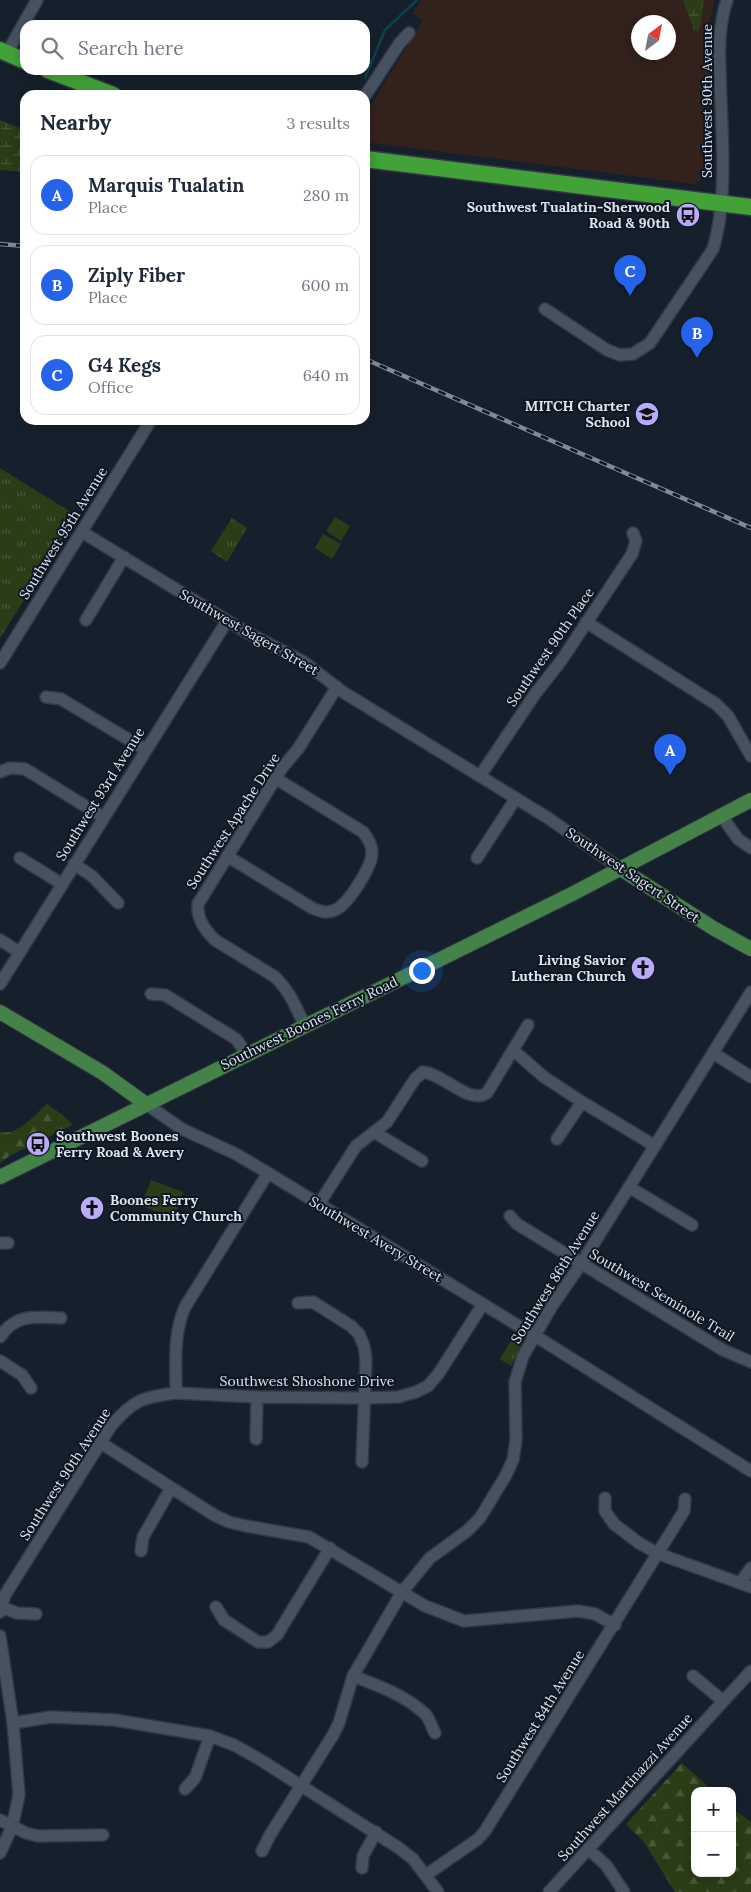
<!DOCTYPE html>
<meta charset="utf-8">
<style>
:root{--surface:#fff;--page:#f2f2f3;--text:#1f2937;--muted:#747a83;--line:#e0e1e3;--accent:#2563eb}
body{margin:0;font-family:Lora,serif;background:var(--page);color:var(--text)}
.controls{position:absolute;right:15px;bottom:15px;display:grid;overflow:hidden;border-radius:10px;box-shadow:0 2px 12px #0003}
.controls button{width:45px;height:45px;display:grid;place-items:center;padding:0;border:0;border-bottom:1px solid var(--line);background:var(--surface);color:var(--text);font:25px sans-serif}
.compass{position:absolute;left:631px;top:15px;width:45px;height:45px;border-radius:50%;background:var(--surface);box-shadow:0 2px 12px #0003;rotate:32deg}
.you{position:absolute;left:421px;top:970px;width:18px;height:18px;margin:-12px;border:4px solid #fff;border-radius:50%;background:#1a73e8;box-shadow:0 0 0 8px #1a73e833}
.badge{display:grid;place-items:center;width:32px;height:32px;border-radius:50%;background:var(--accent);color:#fff;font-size:16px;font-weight:700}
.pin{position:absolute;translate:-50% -41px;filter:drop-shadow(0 1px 2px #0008)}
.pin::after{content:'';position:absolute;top:26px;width:18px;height:15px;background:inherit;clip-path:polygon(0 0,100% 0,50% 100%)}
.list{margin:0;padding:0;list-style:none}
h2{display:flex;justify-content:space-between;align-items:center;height:65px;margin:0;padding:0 20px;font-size:21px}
h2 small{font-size:16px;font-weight:400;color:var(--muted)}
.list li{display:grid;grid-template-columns:32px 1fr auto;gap:15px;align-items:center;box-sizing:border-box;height:80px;margin:0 10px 10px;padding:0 10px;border:1px solid var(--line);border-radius:15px}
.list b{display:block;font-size:19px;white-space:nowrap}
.list p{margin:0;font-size:16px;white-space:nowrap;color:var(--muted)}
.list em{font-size:16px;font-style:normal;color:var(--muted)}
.icon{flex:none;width:28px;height:28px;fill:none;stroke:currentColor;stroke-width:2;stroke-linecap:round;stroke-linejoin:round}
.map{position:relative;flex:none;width:751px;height:1892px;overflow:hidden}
.search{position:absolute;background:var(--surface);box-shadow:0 2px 12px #0003;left:20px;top:20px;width:350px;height:55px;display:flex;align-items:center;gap:12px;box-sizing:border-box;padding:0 18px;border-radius:15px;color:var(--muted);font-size:19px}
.panel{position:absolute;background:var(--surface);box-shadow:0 2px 12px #0003;left:20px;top:90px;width:350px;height:335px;border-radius:15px}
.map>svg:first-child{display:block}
.medical{fill:#33211b;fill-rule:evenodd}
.grass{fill:url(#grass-tufts)}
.forest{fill:url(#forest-firs)}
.wetland{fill:url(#wetland-marsh)}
.garden{fill:#2a3d16}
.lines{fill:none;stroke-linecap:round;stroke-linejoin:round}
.stream{stroke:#0b4349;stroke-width:2.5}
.minor-casing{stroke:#333944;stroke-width:14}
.major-casing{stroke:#333944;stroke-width:16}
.highway-casing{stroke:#333944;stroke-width:19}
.minor{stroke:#475261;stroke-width:11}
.major{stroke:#448248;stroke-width:14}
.highway{stroke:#42a237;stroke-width:16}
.rail-casing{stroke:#828a94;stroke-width:4.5}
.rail{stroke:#0d1622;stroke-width:2.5;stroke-dasharray:8;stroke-linecap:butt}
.labels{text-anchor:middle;stroke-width:4;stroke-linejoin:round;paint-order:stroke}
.street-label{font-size:14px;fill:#dde4ec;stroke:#0d1622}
.poi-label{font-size:14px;font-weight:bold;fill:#dde4ec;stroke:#0d1622;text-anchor:end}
</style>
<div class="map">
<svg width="751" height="1892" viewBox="0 0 751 1892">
<defs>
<pattern id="grass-tufts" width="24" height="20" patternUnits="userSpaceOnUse" patternTransform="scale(1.25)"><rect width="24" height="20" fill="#2a3d16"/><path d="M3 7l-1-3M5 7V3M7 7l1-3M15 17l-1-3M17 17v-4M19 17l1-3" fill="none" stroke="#485938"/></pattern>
<pattern id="forest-firs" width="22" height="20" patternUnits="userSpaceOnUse" patternTransform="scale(1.25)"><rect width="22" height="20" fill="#2a3d16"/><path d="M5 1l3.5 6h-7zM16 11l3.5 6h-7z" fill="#485938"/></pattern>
<pattern id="wetland-marsh" width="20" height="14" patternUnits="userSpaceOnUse" patternTransform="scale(1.25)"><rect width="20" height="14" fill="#2a3d16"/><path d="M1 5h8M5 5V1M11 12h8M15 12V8" fill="none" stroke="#485938"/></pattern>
</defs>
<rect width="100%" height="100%" fill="#16202c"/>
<path class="medical" d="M421 0H715L708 26 704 64 710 68V173L695 184 365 142V115L423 20 412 13ZM638 22H668V52H638Z"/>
<g class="grass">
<polygon points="0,468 77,516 0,638"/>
<polygon points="232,518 247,528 227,562 211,551"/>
<polygon points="514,1335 523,1341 511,1366 500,1359"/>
</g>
<g class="forest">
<path d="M47 1104 64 1116 73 1125 11 1155 0 1163V1132C18 1136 35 1114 47 1104Z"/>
<polygon points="682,1763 713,1791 695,1791 695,1873 732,1873 732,1808 751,1822 751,1892 675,1892 644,1842 626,1824"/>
</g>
<g class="wetland">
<polygon points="683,0 704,0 700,27 698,31 694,30"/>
<polygon points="0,120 25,130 25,172 0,170"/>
</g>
<g class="garden">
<polygon points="335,517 350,526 341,541 326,531"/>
<polygon points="323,534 341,544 332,559 315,548"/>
<polygon points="151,1180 183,1192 174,1218 141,1206"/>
</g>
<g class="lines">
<polyline class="stream" points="365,78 385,30 417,0"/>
<g class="minor-casing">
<g id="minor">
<polyline points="7,53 37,0"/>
<polyline points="365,96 399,44 409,33"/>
<path d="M545 309 607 350 620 355 633 354 650 343 713 249C729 196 721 128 720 72 719 48 719 24 727 0"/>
<polyline points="82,532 246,632 304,662 343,692 548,818 621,869"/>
<polyline points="86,620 124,557"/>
<polyline points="586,622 716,704 728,716 751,756"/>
<polyline points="0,663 151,420"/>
<polyline points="46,697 61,699 146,750"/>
<polyline points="0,772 10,768 25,769 103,817"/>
<polyline points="480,776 535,694 561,661 632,554 636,541 633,533"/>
<polyline points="721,815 738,839 751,848"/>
<path d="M227 856 312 908C320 911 326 914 335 910 348 905 372 866 372 853 372 844 368 838 363 832L275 778"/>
<polyline points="20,858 62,884"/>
<polyline points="477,858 516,798"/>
<polyline points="74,864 92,876 118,903"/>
<polyline points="0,940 19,952"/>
<polyline points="0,984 227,621"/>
<polyline points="151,994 165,995 236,1039 247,1054"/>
<path d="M305 1026C296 1008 290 991 275 977L215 940C204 929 197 919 198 904L282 768 298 749 337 687"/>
<polyline points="513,1050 544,1077 582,1102 655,1146"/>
<polyline points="713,1053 751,1077"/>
<polyline points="146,1104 182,1129 236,1154 268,1173 545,1342 751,1471"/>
<polyline points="374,1132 422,1161"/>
<polyline points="557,1139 582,1102"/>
<polyline points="629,1187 692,1225"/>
<path d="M319 1204 356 1146 387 1122 415 1079 423 1072C444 1074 469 1105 487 1093L528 1025"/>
<polyline points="510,1216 517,1224 723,1350 751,1362"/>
<polyline points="0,1243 8,1243"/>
<polyline points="298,1303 313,1302 351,1326 359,1334 364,1346 366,1359 362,1462"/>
<path d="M0 1337C16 1313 36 1317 61 1318"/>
<polyline points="0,1361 22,1375 31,1388"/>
<polyline points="176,1393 257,1397 364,1398 398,1397 416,1392 428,1386 439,1373 483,1304"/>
<polyline points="256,1439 257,1397"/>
<polyline points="101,1443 214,1515 229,1522 246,1526 309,1537 425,1606 464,1621 578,1611 595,1614 615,1625"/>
<polyline points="605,1498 605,1511 614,1524 639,1543 659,1554 751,1587"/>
<polyline points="141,1551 143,1537 171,1488"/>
<polyline points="740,1583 751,1568"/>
<polyline points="1,1607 17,1613 36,1614"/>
<polyline points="216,1607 224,1620 258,1642 268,1642 277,1635 330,1548"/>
<path d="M0 1612 5 1595 111 1426C133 1400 143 1397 176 1393 176 1364 173 1334 185 1307L268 1173"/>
<polyline points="0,1636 13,1723 19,1795 12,1827 0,1853"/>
<path d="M353 1676C377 1685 407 1696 426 1715 430 1720 432 1728 435 1733"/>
<polyline points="693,1676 723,1701"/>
<polyline points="13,1723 51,1717 115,1720 210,1736 234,1745 259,1759 399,1848 413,1859 438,1892"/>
<polyline points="185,1789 195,1778 210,1736"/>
<polyline points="0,1820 26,1833 38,1836 103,1835"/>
<polyline points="588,1849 606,1865 624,1892"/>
<polyline points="262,1851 270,1835 333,1735 339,1723 353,1676 402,1592 430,1558 467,1531 480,1518 506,1475 513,1460 516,1440 515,1382 523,1356 552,1306 581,1264 751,992"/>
<polyline points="362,1868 363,1856 376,1832"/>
<polyline points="426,1875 478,1839 485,1831 684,1511 685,1499"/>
<polyline points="549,1892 751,1671"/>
</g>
</g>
<g class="major-casing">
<g id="major">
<polyline points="621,869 713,928 751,949"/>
<polyline points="0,1012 103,1073 146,1104"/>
<polyline points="0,1177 572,894 751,800"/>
</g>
</g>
<g class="highway-casing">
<g id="highway">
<polyline points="0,50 25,61"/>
<polyline points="48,70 113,95"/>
<polyline points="365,159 751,207"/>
</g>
</g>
<use href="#minor" class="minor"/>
<use href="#major" class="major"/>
<use href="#highway" class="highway"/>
<g class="rail-casing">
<g id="rail">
<polyline points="0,244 25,246"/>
<polyline points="365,359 751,528"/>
</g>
</g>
<use href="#rail" class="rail"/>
</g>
<defs>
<g id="bus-disc" transform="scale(1.25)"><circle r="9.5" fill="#b9abf7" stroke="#0d1622"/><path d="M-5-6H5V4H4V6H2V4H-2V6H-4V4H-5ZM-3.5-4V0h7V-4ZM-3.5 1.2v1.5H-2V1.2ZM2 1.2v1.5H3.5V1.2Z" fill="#111"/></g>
<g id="school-disc" transform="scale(1.25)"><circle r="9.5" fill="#b9abf7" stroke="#0d1622"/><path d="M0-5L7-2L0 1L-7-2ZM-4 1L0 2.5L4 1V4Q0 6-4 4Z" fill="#111"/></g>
<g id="church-disc" transform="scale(1.25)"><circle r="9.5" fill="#b9abf7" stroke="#0d1622"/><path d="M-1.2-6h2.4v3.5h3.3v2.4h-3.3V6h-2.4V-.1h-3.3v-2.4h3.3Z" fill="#111"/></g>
</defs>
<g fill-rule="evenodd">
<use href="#bus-disc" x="688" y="215"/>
<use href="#school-disc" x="647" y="414"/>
<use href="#church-disc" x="643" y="968"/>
<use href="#bus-disc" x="38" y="1144"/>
<use href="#church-disc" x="92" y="1208"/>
</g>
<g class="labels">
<g class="street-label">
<text transform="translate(707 101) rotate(-90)" y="5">Southwest 90th Avenue</text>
<text transform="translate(63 533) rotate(-58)" y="5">Southwest 95th Avenue</text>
<text transform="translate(249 632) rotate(30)" y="5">Southwest Sagert Street</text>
<text transform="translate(550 647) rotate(-55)" y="5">Southwest 90th Place</text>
<text transform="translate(100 794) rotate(-58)" y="5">Southwest 93rd Avenue</text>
<text transform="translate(233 821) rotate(-57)" y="5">Southwest Apache Drive</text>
<text transform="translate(633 875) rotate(34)" y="5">Southwest Sagert Street</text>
<text transform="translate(309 1023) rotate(-26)" y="5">Southwest Boones Ferry Road</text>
<text transform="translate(376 1239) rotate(31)" y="5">Southwest Avery Street</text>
<text transform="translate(555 1277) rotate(-58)" y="5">Southwest 86th Avenue</text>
<text transform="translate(662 1295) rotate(31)" y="5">Southwest Seminole Trail</text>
<text x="307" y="1386">Southwest Shoshone Drive</text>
<text transform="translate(65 1474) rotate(-57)" y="5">Southwest 90th Avenue</text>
<text transform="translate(540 1716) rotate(-58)" y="5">Southwest 84th Avenue</text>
<text transform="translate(625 1787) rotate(-48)" y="5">Southwest Martinazzi Avenue</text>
</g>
<g class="poi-label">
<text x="670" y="212">Southwest Tualatin-Sherwood<tspan x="670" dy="16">Road &amp; 90th</tspan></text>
<text x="630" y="411">MITCH Charter<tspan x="630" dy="16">School</tspan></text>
<text x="626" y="965">Living Savior<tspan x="626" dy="16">Lutheran Church</tspan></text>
<text x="56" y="1141" text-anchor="start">Southwest Boones<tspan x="56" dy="16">Ferry Road &amp; Avery</tspan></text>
<text x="110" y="1205" text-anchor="start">Boones Ferry<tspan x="110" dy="16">Community Church</tspan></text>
</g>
</g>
</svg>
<div class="controls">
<button>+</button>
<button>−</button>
</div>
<svg class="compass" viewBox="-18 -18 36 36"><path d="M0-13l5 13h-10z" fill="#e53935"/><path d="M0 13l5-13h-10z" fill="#747a83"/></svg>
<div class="you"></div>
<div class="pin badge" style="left:670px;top:775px">A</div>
<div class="pin badge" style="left:697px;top:358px">B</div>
<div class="pin badge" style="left:630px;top:296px">C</div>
<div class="search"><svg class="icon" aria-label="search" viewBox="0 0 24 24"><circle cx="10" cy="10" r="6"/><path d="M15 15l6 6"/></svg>Search here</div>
<section class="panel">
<h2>Nearby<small>3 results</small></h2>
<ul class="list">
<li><span class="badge">A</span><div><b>Marquis Tualatin</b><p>Place</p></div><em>280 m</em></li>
<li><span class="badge">B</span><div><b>Ziply Fiber</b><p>Place</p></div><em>600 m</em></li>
<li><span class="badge">C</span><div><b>G4 Kegs</b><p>Office</p></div><em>640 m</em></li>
</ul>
</section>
</div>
